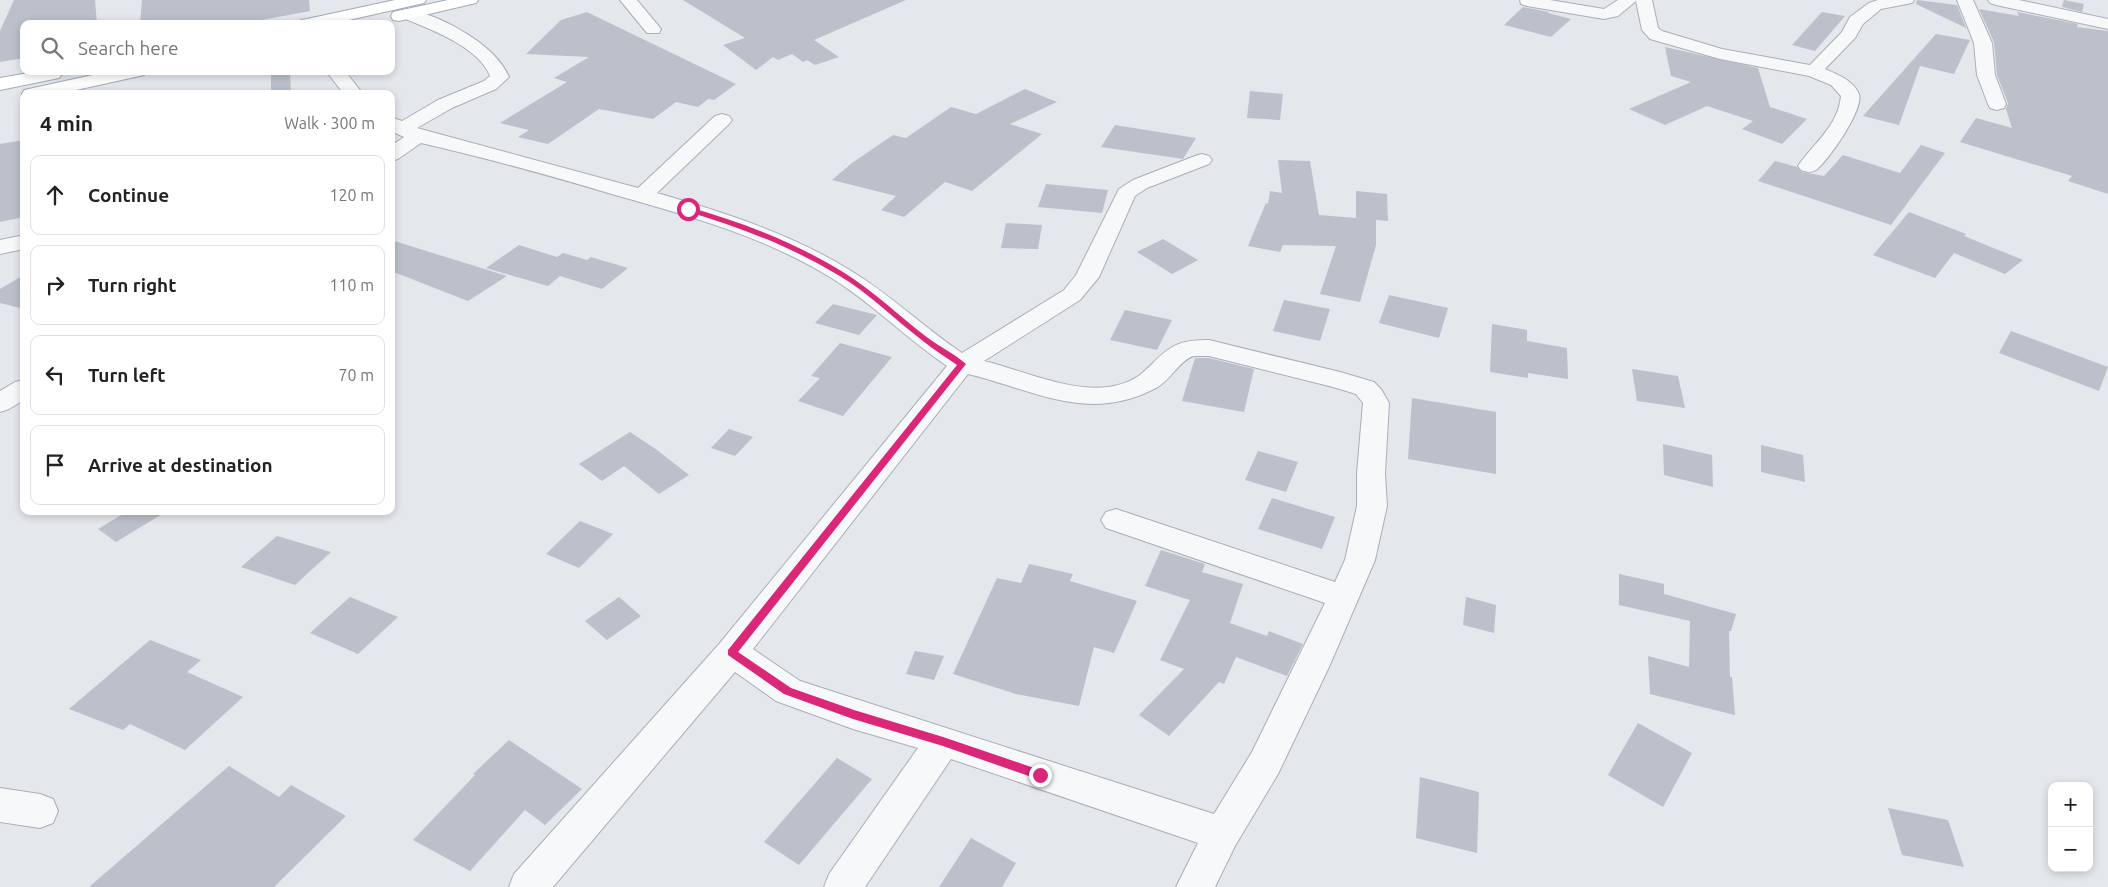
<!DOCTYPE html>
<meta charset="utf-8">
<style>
:root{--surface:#fff;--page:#f6f6f6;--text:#222;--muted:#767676;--line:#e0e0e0}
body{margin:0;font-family:Ubuntu,sans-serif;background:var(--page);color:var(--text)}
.controls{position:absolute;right:15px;bottom:15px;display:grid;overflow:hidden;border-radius:10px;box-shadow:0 2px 8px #0003}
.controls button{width:45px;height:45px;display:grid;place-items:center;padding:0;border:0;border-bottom:1px solid var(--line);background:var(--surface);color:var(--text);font:25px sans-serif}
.stop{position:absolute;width:15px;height:15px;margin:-11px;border:4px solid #db2777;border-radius:50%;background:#fff}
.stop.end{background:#db2777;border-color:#fff;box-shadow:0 1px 5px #0008}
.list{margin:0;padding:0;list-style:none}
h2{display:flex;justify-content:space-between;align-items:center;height:65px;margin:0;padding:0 20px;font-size:21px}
h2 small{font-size:16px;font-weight:400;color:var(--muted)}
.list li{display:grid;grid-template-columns:32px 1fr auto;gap:15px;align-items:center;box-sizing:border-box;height:80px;margin:0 10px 10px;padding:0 10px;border:1px solid var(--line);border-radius:10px}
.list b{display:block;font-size:19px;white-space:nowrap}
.list em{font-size:16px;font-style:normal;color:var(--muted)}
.icon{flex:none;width:28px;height:28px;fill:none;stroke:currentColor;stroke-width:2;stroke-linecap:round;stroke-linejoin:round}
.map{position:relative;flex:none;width:2108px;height:887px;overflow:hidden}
.search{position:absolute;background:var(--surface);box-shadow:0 2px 8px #0003;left:20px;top:20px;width:375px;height:55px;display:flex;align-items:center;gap:12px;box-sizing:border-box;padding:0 18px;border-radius:10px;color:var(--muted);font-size:19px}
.panel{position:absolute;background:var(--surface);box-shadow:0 2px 8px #0003;left:20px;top:90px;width:375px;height:425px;border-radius:10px}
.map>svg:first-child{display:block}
.building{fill:#bbc0ca}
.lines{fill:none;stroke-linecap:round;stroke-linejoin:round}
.street-casing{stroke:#a9aeb7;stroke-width:2}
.primary-casing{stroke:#a3abb8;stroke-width:2}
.street{fill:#f7f8fa;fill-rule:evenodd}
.primary{fill:#fff;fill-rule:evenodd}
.route{fill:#db2777}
</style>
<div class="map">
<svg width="2108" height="887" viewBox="0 0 2108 887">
<rect width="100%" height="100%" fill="#e4e7ec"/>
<g class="building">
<polygon points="14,0 95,0 97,24 24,24 24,58 0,62 0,31"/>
<polygon points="142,0 309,0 310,11 240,24 140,24"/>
<polygon points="683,0 906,0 814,40 839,57 815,65 807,60 803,62 792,54 778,60 773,57 756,70 723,45 745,38"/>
<polygon points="1917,0 1957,5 1966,28 1916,4"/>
<polygon points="2064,0 2084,4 2082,12 2062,7"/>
<polygon points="1523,7 1549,12 1548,13 1571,19 1551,37 1504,25"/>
<polygon points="1979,9 2019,16 2017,12 2078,24 2077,27 2108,31 2108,194 2068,181 2072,176 1960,142 1976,118 2012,128 2006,109 2008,103 1997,75 1994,42"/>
<polygon points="587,12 595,16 736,84 714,100 708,99 698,107 676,102 653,119 599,109 548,144 518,137 529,130 500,123 567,82 554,78 589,57 526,54 561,20"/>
<polygon points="1822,12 1845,16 1815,51 1792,45"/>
<polygon points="1936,34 1970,40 1954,74 1920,66 1899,125 1863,116"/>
<polygon points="1665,47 1758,68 1770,107 1807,119 1782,144 1742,129 1753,121 1707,106 1665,125 1629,109 1691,82 1671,76"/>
<polygon points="290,71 291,94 271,94 271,74"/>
<polygon points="1025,89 1057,102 1010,124 1042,134 972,191 945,182 904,217 881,210 896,196 832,180 852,163 893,135 906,138 951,107 976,114"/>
<polygon points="1250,91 1283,94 1280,120 1247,118"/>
<polygon points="1115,125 1196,138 1183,159 1101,147"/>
<polygon points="24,140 24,217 0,222 0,144"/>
<polygon points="1921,145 1945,153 1891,225 1758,181 1775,161 1797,167 1802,172 1824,176 1843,155 1900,173"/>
<polygon points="1278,160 1310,161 1319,215 1356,218 1356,191 1387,194 1388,221 1376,220 1376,245 1360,302 1320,294 1336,246 1283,245 1280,252 1248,246 1266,203 1268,204 1270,191 1282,193"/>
<polygon points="1046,184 1108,190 1102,213 1038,207"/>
<polygon points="1909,212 1966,234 1964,236 2023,260 2005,274 1954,253 1935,278 1873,255"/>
<polygon points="1006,223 1042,225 1038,249 1001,248"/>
<polygon points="1163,239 1198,260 1172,274 1137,252"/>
<polygon points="391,240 507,276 468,301 391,271"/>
<polygon points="519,245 557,257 563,253 587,260 591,257 628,268 602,289 560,276 548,286 486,268"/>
<polygon points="24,275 24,309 0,303 0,289"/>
<polygon points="1389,295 1448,308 1439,338 1379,323"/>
<polygon points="1284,300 1330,309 1320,341 1273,331"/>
<polygon points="833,304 877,315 859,335 815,323"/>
<polygon points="1125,310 1172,320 1157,350 1110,340"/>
<polygon points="1492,324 1527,330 1527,341 1567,348 1568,379 1528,373 1528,378 1490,372"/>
<polygon points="2011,331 2108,367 2099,391 1999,353"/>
<polygon points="840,343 892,357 843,416 798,401 820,378 811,376"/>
<polygon points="1195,358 1209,358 1254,369 1244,412 1182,401"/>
<polygon points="1632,369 1678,376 1685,408 1637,401"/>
<polygon points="1412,398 1496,412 1496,474 1408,459"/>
<polygon points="729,429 753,437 735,456 711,448"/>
<polygon points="630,432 657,450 689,475 659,494 624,466 602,481 579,464"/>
<polygon points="1663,444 1712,455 1713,487 1664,475"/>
<polygon points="1761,445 1803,455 1805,482 1761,472"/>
<polygon points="1258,451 1298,462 1286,492 1245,480"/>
<polygon points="1272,498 1335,517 1322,549 1258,529"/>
<polygon points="128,511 167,511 116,542 98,529"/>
<polygon points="580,521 613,534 579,568 546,554"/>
<polygon points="277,536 331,552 295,585 241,567"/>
<polygon points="1161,550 1205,564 1202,572 1243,584 1230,623 1267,636 1269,631 1303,644 1287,676 1236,657 1224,684 1219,682 1169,736 1139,715 1184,669 1160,660 1190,600 1145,586"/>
<polygon points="1029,564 1073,574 1070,581 1137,601 1114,653 1094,647 1079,706 1016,694 953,674 997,578 1021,583"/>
<polygon points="1619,574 1664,584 1664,594 1736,614 1731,631 1729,631 1730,677 1732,677 1735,715 1650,694 1648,656 1689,667 1690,621 1619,605"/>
<polygon points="350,597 398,617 358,654 310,633"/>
<polygon points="619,597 641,616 607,640 585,621"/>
<polygon points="1466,597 1496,605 1494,633 1463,625"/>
<polygon points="150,640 201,660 187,672 243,697 185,750 130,724 123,730 69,709"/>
<polygon points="915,651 944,656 934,680 906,674"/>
<polygon points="1638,723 1692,753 1663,807 1608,775"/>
<polygon points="509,740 582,789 545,825 525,810 470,871 413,840 475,775 473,774"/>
<polygon points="837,758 872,779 799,865 764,842"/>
<polygon points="229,766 279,797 291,785 346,816 274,887 89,887"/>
<polygon points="1420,777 1479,792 1477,853 1416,838"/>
<polygon points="1888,808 1948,820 1964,867 1902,855"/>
<polygon points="971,838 1016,863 1002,887 939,887"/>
</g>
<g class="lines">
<g class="street-casing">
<g id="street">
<polygon points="620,0 637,0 661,29 659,33 647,33"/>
<path d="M1520 0H1550L1604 9 1618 0H1652L1658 28 1662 31 1722 49 1810 65 1842 32 1850 17 1869 3 1878 0H1914L1912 3 1881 9 1863 24 1855 38 1825 69C1837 74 1854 81 1859 94 1864 110 1828 161 1816 170 1811 173 1806 172 1801 170L1798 166C1814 143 1838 126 1841 96L1831 85 1809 76 1720 59 1650 39 1642 30 1636 1 1618 16 1604 19 1527 6 1521 4Z"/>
<polygon points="1957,0 1973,0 1992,43 1995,75 2006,104 2004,108 1997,110 1990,108 1988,104 1977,75 1974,43"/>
<polygon points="1988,0 2019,0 2108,19 2108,29 1996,5 1990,3"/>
<path d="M409 9C443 17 495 44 509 77L496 89 452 108 417 128 638 188 715 116 722 114 729 116 732 120 729 124 657 193C723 212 789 233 848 269 889 293 923 327 962 353L1064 290 1076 275 1119 189 1133 180 1195 156 1202 154 1209 156 1212 160 1209 164 1147 188 1135 196 1099 277 1080 300 984 361C1031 372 1095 406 1140 375 1145 371 1150 366 1154 362 1173 343 1183 340 1209 340L1340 372 1374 382 1381 389 1389 403 1385 473 1387 506 1375 560 1329 667 1278 774 1235 846 1215 887H1176L1198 843 951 759 865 887H824L829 874 918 748 853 729 776 701 735 672 553 887H509L514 874 720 643 947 366C907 339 873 304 833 279 766 237 690 216 615 195 551 176 487 158 421 143L398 159 391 161V146L404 137 391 131V117L402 121 438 100 484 81 490 76C479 47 430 29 403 18L401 14 403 10ZM1193 356H1209L1333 387 1356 394 1363 403 1357 473V506L1345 560 1335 582 1116 509 1106 512 1101 520 1106 528 1325 603 1252 752 1214 814 800 681 753 649 968 374C1035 390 1087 424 1156 388 1171 380 1178 362 1193 356Z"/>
<polygon points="326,71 345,71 363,94 344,94"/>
<polygon points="24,235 24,249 0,254 0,240"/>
<polygon points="24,380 24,400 9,409 0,412 0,391 15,382"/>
<polygon points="0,788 40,794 53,799 58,811 53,823 40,828 0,822"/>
</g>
</g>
<g class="primary-casing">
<g id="primary">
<polygon points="395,0 426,0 424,3 331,24 299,24 301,20 307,19"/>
<polygon points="448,0 478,0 476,3 399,21 393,20 391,16 393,12"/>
<polygon points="39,71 60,71 62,74 59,78 0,90 0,78"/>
<polygon points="111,71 147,71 144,75 58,94 24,94 24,97 22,94 24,90"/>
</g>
</g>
<use href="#street" class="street"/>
<use href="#primary" class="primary"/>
</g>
<path class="route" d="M688 207C742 222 796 243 843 272 874 291 900 317 928 338 940 347 955 354 966 364L738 652 791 688 854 710 943 737 1040 770 1044 772 1046 775 1044 778 1040 780 943 746 853 719 784 694 728 655V650L957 365C946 357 934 350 923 341 894 319 869 293 838 275 790 246 739 227 686 211L685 209Z"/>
</svg>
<div class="controls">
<button>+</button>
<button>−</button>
</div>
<div class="stop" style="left:688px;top:209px"></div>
<div class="stop end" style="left:1040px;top:775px"></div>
<div class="search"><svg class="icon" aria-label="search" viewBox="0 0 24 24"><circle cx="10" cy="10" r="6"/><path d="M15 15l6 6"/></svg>Search here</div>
<section class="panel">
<h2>4 min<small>Walk · 300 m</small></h2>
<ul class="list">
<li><svg class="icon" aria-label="ahead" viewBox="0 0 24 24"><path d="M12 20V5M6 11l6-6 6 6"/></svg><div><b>Continue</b></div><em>120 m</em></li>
<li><svg class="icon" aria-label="right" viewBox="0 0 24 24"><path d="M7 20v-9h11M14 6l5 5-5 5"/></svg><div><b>Turn right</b></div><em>110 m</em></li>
<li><svg class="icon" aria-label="left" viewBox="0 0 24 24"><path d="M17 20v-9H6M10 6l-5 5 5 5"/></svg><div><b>Turn left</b></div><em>70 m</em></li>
<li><svg class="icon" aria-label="arrive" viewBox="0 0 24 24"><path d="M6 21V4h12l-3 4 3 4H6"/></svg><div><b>Arrive at destination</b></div></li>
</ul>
</section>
</div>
